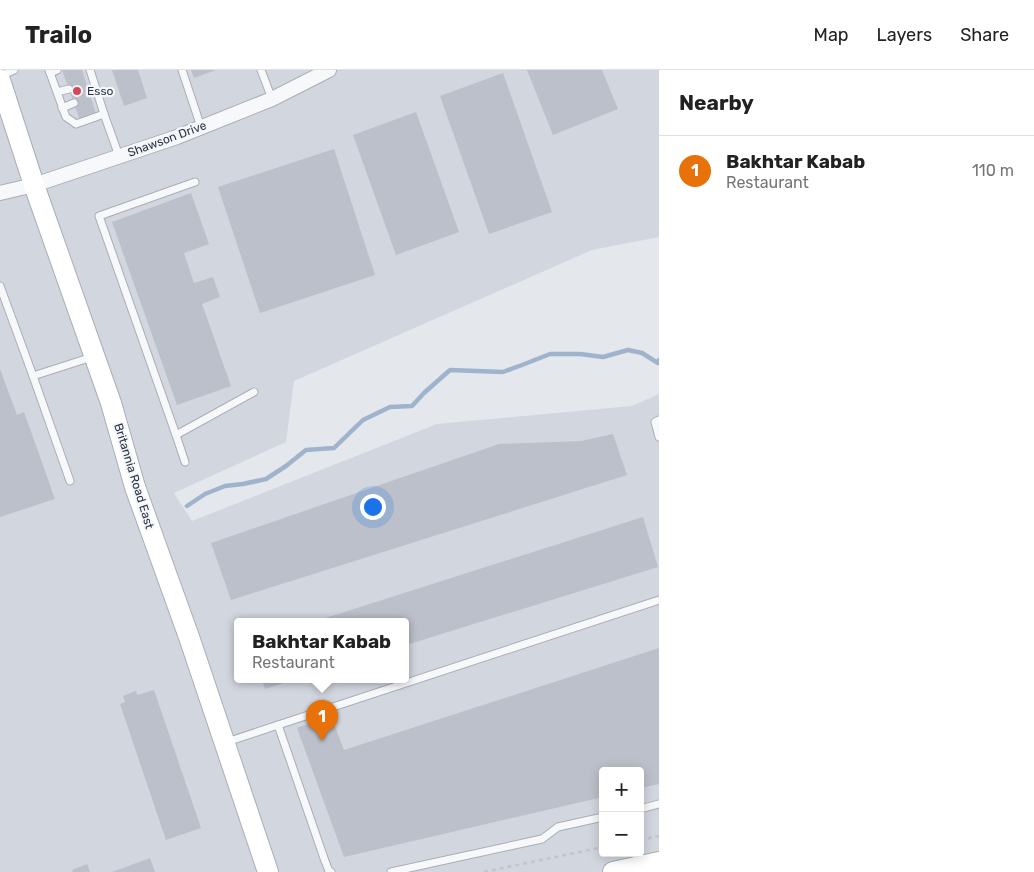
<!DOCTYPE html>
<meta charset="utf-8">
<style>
:root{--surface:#fff;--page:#f2f2f2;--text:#222;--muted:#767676;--line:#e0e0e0;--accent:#b45309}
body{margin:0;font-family:Rubik,sans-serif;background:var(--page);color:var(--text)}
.controls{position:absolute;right:15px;bottom:15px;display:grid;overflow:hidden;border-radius:5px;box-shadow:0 2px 12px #0003}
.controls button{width:45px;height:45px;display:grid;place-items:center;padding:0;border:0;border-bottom:1px solid var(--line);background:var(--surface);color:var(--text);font:25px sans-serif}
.you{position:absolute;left:372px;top:436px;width:18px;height:18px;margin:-12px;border:4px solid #fff;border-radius:50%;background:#1a73e8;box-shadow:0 0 0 8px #1a73e833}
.badge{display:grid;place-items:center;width:32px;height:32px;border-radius:50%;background:var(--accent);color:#fff;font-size:16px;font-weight:700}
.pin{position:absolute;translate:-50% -41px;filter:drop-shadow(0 1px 2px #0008)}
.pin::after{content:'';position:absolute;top:26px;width:18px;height:15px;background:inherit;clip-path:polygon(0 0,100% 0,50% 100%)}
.popup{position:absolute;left:234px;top:548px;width:175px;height:65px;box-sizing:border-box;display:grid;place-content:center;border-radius:5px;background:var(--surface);filter:drop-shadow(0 1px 4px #0005);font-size:16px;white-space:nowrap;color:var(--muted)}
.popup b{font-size:19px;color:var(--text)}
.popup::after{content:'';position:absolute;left:50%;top:100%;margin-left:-10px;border:10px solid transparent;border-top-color:var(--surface)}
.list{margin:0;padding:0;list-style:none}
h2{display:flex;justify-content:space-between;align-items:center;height:65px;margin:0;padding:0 20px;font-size:21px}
h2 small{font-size:16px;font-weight:400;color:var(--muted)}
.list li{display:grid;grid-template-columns:32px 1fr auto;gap:15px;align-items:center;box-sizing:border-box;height:70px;padding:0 20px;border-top:1px solid var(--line)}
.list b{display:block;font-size:19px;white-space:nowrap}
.list p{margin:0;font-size:16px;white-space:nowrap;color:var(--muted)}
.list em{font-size:16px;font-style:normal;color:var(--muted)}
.map{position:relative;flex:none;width:659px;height:802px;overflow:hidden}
header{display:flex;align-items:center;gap:30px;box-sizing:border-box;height:70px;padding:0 25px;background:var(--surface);border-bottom:1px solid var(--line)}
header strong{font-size:24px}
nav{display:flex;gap:28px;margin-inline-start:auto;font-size:18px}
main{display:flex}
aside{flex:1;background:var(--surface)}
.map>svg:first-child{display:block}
.built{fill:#d2d6de;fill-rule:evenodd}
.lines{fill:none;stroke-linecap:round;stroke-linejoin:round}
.stream{stroke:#9fb4cc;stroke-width:4.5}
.building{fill:#bbc0ca}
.lane-casing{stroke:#a9aeb7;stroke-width:9}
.street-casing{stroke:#a9aeb7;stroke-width:16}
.secondary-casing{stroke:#a9aeb7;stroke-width:22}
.path{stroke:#c2c5cb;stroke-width:2.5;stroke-dasharray:4 4;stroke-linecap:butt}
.lane{stroke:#f7f8fa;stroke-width:7}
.street{stroke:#f7f8fa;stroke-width:14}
.secondary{stroke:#fff;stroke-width:20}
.poi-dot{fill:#d1495b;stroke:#f4f6f9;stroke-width:2}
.labels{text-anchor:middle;stroke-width:4.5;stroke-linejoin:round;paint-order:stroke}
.poi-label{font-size:12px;fill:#2b3445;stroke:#f4f6f9;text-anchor:start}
.street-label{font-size:12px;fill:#2b3445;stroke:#f4f6f9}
</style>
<header>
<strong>Trailo</strong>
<nav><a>Map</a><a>Layers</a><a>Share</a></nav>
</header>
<main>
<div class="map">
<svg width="659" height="802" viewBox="0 0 659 802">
<rect width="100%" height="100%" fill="#e4e7ec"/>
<path class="built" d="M0 0H659V167L592 180 294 311 286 372 174 423 192 451 437 354 632 336 659 324V802H0ZM238 552H406V610H238ZM603 701H640V783H603Z"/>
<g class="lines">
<polyline class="stream" points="187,436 205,424 225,416 243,414 266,409 286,396 306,380 334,378 363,350 390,337 412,336 424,323 450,300 503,302 522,295 550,284 580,284 603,287 628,280 642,283 658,293 659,290"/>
</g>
<g class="building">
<polygon points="62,0 82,0 96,44 80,50"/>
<polygon points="112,0 138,0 147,28 124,36"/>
<polygon points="191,0 216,0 194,8"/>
<polygon points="527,0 602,0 618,39 553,65"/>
<polygon points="503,3 552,142 489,164 440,26"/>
<polygon points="416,42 459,162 396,185 353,65"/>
<polygon points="334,79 375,205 260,243 218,117"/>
<polygon points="191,123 209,174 184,183 194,213 213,207 220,227 202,234 231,316 177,335 112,152"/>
<polygon points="0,299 17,345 24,342 55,429 0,447"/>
<polygon points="613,364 627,405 231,530 211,473 499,374 581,371"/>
<polygon points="643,447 658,497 406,575 406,552 313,552"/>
<polygon points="659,578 659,714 640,718 640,701 603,701 603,727 344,787 297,658 331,646 344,680"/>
<polygon points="262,610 293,610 265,619"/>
<polygon points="154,620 201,758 166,770 120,634 125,632 123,626 136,621 137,625"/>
<polygon points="150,788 155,802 112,802"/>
<polygon points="87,794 90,802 73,802 72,800"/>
</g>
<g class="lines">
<g class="lane-casing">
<g id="lane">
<polyline points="49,0 66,47 76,54 104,44"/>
<polyline points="90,0 104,44 119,86"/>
<polyline points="182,0 201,57"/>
<polyline points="261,0 272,29"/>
<polyline points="50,3 57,0"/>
<polyline points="0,6 14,0"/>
<polyline points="57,22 69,19"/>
<polyline points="62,38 74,33"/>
<polyline points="195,112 99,146 176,365 254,322"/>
<polyline points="0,216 33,306 92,287"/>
<polyline points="33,306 70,411"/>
<polyline points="659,350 655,352 659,367"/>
<polyline points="176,365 185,392"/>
<polyline points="278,655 325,791 329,801 331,802"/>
<polyline points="227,672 278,655 659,530"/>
<polyline points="640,739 659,734"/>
<polyline points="391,802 542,769 558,757 603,747"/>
</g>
</g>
<g class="street-casing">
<polyline id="street" points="0,123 34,115 177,67 272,29 329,0"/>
</g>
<g class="secondary-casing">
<g id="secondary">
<polyline points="0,10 34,115 111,333 135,417 189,567 268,802"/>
<polyline points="613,802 659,792"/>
</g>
</g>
<g class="path">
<polyline points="640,770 659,766"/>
<polyline points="484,802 603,777"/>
</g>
<use href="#lane" class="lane"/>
<use href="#street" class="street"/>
<use href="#secondary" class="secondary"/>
</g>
<circle class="poi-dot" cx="77" cy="21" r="5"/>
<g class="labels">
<g class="poi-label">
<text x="87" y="25">Esso</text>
</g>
<g class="street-label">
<text transform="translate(167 69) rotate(-20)" y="4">Shawson Drive</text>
<text transform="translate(134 406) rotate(73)" y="4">Britannia Road East</text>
</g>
</g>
</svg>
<div class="controls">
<button>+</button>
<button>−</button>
</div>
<div class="you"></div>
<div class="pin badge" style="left:322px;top:671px;background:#e8710a">1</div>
<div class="popup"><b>Bakhtar Kabab</b>Restaurant</div>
</div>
<aside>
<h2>Nearby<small></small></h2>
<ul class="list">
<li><span class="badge" style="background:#e8710a">1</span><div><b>Bakhtar Kabab</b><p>Restaurant</p></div><em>110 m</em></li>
</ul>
</aside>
</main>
